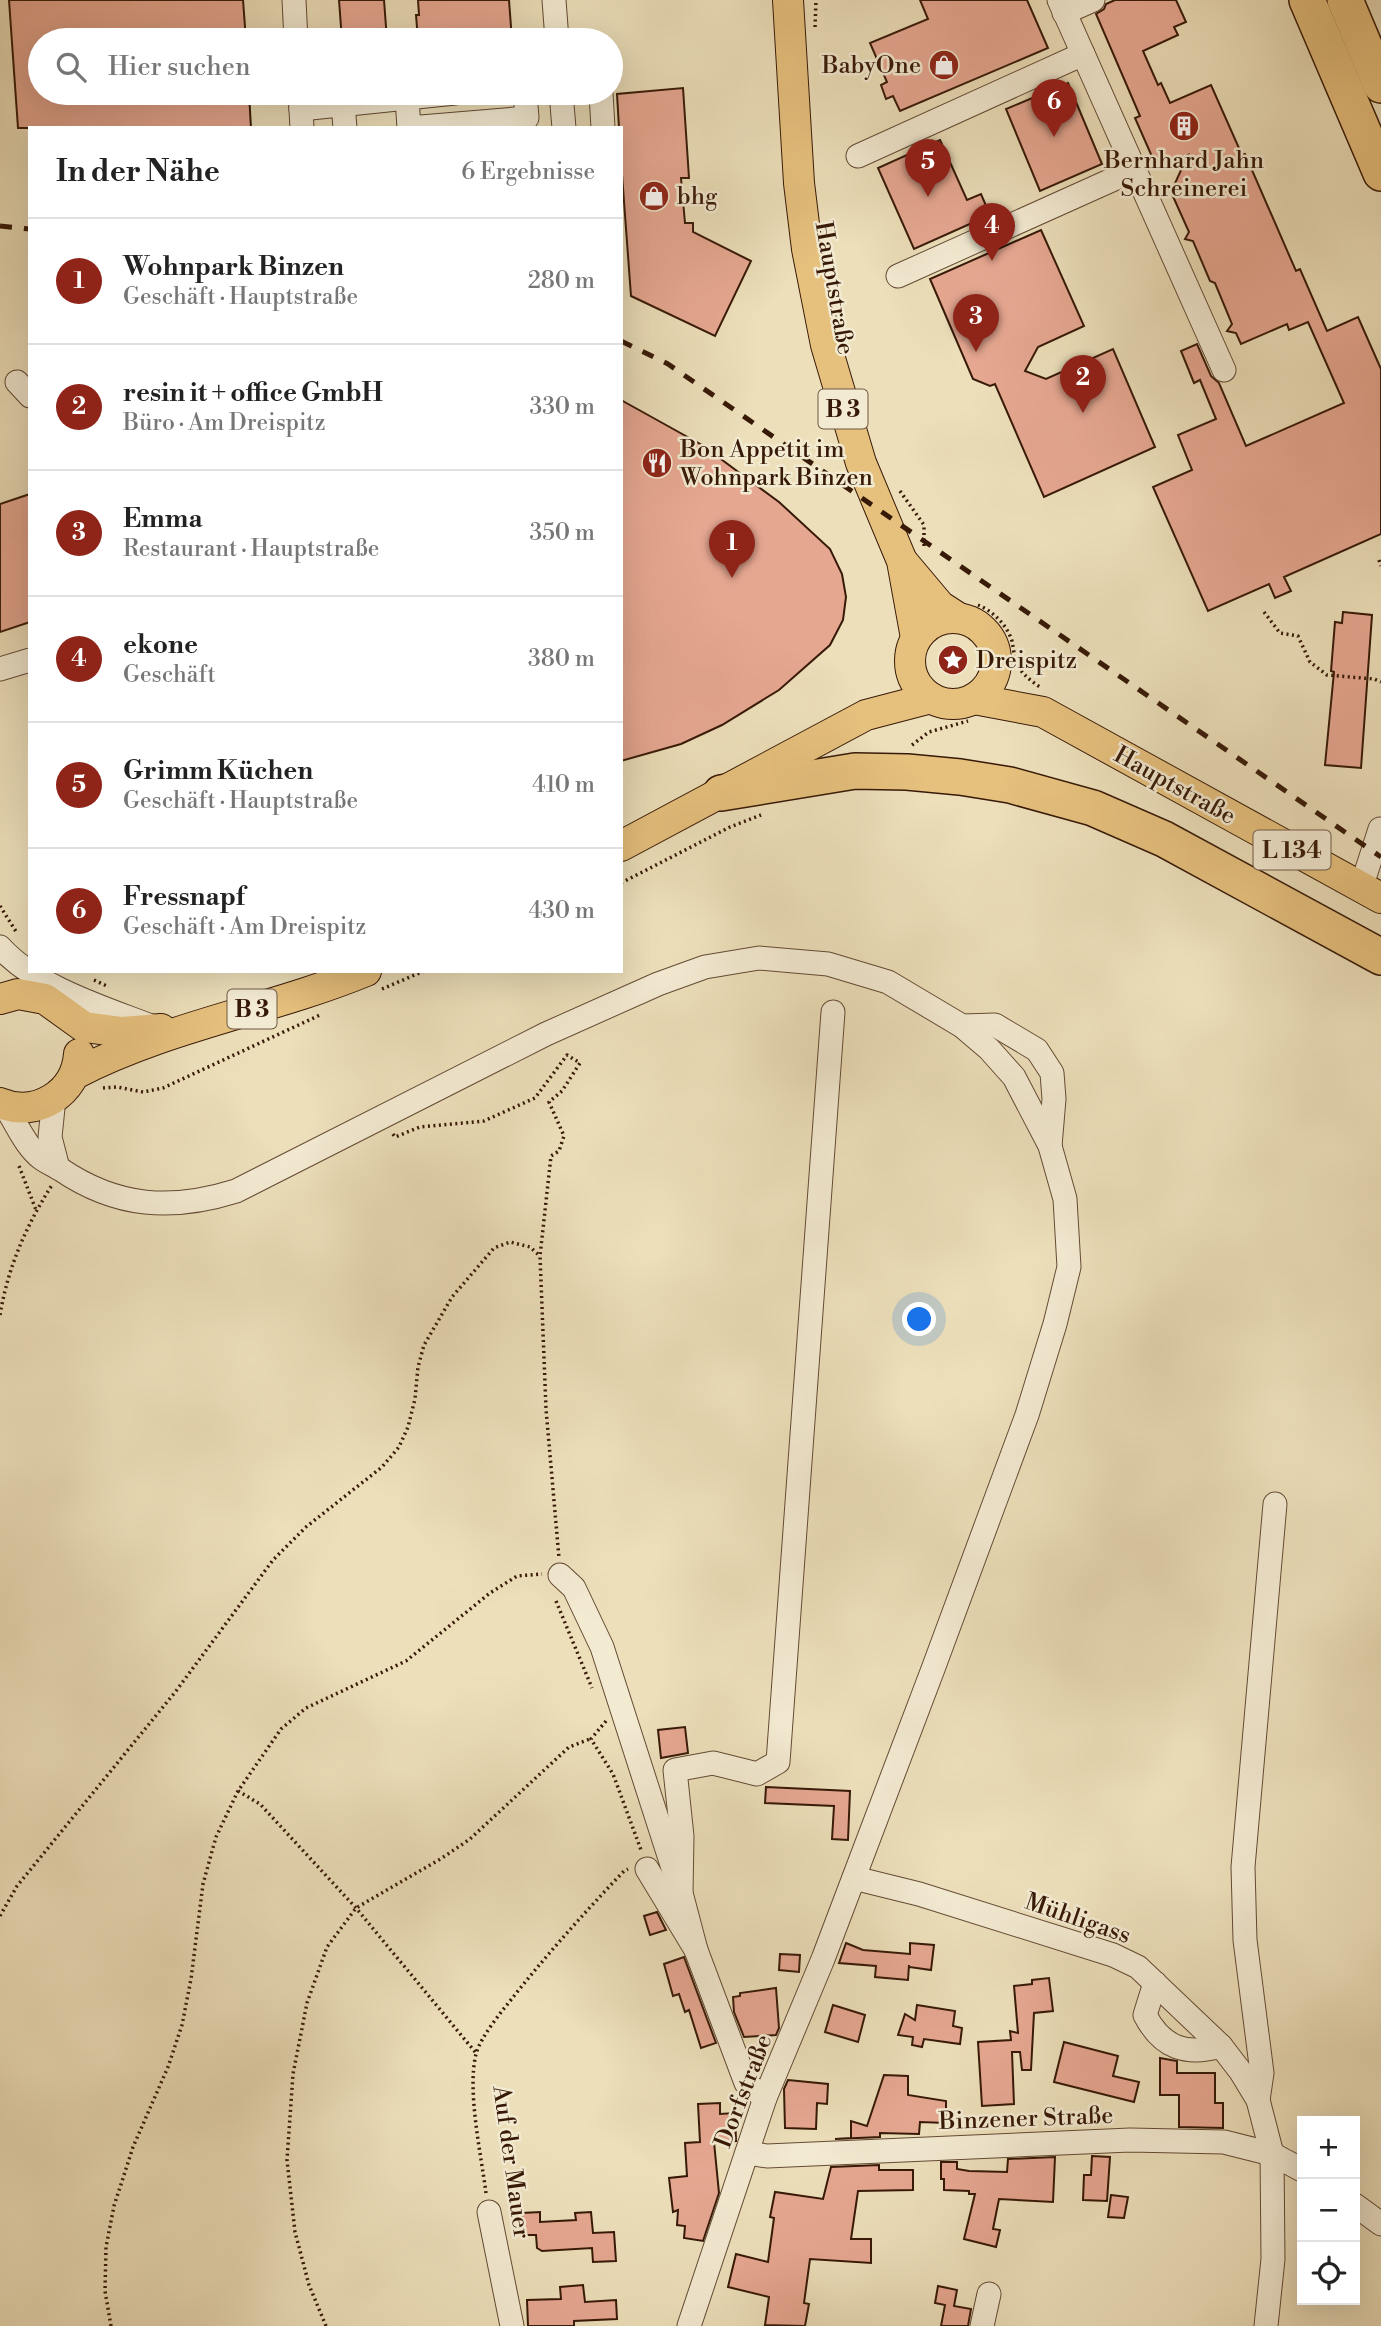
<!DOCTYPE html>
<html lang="de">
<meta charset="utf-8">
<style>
:root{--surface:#fff;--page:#f2f2f2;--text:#222;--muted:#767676;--line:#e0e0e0;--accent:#8f2418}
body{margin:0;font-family:"Libre Bodoni",serif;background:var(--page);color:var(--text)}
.controls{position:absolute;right:21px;bottom:21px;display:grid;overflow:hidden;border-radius:0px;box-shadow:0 7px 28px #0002}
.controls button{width:63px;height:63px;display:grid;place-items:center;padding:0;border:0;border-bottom:2px solid var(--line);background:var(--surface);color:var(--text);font:35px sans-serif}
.you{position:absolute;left:920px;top:1320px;width:24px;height:24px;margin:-18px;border:5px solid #fff;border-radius:50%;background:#1a73e8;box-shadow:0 0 0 10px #1a73e833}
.badge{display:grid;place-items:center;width:46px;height:46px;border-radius:50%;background:var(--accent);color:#fff;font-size:23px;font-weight:700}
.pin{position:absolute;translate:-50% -58px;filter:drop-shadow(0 2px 4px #0008)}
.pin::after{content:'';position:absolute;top:37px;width:24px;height:21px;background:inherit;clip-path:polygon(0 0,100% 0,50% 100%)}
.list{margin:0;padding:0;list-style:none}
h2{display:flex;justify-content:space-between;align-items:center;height:91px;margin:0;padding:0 28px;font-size:30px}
h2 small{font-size:23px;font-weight:400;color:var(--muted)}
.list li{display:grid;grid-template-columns:46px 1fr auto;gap:21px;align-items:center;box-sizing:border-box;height:126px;padding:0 28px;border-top:2px solid var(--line)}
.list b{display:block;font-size:26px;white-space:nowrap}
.list p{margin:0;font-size:23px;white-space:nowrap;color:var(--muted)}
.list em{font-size:23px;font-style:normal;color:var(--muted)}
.icon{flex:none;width:38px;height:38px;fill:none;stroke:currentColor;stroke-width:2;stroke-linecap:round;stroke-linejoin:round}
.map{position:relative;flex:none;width:1381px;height:2326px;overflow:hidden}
.search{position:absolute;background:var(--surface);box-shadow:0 7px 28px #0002;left:28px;top:28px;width:595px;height:77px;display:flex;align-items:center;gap:18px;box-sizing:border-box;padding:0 24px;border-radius:38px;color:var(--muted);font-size:26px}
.panel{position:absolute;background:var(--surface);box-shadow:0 7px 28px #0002;left:28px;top:126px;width:595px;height:847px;border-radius:0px}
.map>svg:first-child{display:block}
.building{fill:#e6a791;stroke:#371907;stroke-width:2}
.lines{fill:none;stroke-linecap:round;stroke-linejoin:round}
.minor-casing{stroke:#644a34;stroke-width:25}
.major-casing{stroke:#371907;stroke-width:32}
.highway-casing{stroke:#371907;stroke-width:38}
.path{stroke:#371907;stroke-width:3.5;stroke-dasharray:2 3.5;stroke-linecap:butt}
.minor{stroke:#f3ead2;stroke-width:23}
.major{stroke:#e6c07d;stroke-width:30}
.highway{stroke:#e6c07d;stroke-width:35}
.rail{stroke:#371907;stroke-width:5;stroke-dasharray:12 12;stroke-linecap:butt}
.labels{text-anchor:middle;stroke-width:5;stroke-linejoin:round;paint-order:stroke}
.shield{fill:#f3ead2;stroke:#6f5844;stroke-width:2}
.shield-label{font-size:23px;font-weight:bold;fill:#371907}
.poi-label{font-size:24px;fill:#371907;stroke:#f3ead2;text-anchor:start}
.street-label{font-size:24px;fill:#371907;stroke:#f3ead2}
</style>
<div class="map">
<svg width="1381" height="2326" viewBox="0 0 1381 2326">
<rect width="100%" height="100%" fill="#ecdfba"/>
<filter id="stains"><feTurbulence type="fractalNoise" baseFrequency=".00286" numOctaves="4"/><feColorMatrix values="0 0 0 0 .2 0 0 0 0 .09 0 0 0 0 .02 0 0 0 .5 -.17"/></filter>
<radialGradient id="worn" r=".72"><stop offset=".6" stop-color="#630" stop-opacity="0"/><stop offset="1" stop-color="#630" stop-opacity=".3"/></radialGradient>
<g class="building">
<polygon points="9,0 243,0 246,40 40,40 40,93 249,93 251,128 18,128"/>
<polygon points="339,0 384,0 387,40 342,40"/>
<polygon points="418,0 509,0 512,40 418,40 416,15 419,15"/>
<polygon points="920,0 1027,0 1048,48 900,111 893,96 886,99 881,85 887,82 870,43 928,19"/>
<polygon points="1115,0 1176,0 1186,22 1174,27 1178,35 1143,51 1158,85 1161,83 1170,103 1211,85 1242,155 1245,154 1296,271 1300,269 1327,331 1358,317 1381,369 1381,534 1284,577 1291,591 1275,598 1269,584 1208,611 1153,487 1192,470 1178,435 1216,419 1200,380 1194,383 1181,351 1197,344 1211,376 1219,383 1246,446 1344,403 1308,322 1289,330 1287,324 1241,344 1236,333 1227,331 1232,324 1215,283 1210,281 1193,241 1185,239 1189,232 1171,192 1188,155 1157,168 1135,118 1140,116 1096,14 1104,9 1106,4"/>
<polygon points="1068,83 1102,164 1040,191 1006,109"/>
<polygon points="683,88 689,178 681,178 685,223 693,223 693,232 751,261 715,336 631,296 621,161 621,128 619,128 617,94"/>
<polygon points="940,140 967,200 981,194 990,215 914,249 878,168"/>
<polygon points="1041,230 1084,326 1038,347 1025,371 1046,379 1113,349 1155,447 1044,497 995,384 990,386 973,379 930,279"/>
<polygon points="621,400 702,445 779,502 830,549 842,574 846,597 843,620 830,645 779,690 722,725 681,744 621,761"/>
<polygon points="30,494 30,622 0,632 0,504"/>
<polygon points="1343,612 1372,615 1361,768 1325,765 1334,672 1331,671 1335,622 1342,623"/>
<polygon points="685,1727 688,1753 661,1758 658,1730"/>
<polygon points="766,1787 850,1791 848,1840 832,1839 834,1806 765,1803"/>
<polygon points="657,1912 666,1930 650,1935 644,1916"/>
<polygon points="846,1943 863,1950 910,1954 910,1943 934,1945 931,1970 909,1967 909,1965 908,1980 875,1977 876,1966 839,1963"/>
<polygon points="780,1954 800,1955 799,1972 779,1970"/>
<polygon points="684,1957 716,2043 701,2048 689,2010 685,2012 679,1994 673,1996 664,1964"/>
<polygon points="1049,1978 1053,2011 1034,2013 1031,2070 1022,2070 1020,2052 1012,2052 1014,2104 982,2106 978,2042 1011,2040 1010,2031 1018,2033 1014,1986 1032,1984 1032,1980"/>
<polygon points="776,1988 779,2028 776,2035 744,2037 734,2012 733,1997 740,1996 740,1993"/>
<polygon points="833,2005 865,2015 858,2042 825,2032"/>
<polygon points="917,2005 955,2011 953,2026 962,2028 960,2044 924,2039 922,2047 912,2045 913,2037 898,2035 905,2014 915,2020"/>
<polygon points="1064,2042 1118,2056 1113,2076 1139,2082 1134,2102 1054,2082"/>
<polygon points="1160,2058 1177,2061 1177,2073 1215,2073 1215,2103 1223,2103 1223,2128 1179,2127 1179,2095 1160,2095"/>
<polygon points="884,2075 908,2076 908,2095 946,2101 946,2123 920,2122 919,2134 880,2133 880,2137 835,2139 851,2138 851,2121 867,2126"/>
<polygon points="788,2080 828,2084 827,2104 817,2103 816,2129 785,2128 784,2089"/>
<polygon points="720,2103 720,2114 735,2113 736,2141 714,2142 719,2193 703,2241 684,2238 685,2226 677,2225 678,2210 673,2212 669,2178 687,2176 685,2143 700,2142 698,2104"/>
<polygon points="1092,2156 1110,2157 1107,2201 1083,2200 1084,2175 1091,2175"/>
<polygon points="1055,2157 1053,2202 999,2199 993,2229 1000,2230 996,2247 964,2239 975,2194 969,2194 969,2191 944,2190 944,2179 941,2179 941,2162 957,2162 957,2169 969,2171 1007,2172 1008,2159"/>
<polygon points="879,2165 879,2170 913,2170 913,2190 858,2191 851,2239 871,2239 871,2263 810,2259 804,2303 809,2304 805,2326 765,2325 769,2297 728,2287 736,2254 768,2262 774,2218 770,2217 775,2192 823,2199 831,2167"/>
<polygon points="1111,2195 1128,2197 1124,2218 1108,2217"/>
<polygon points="540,2212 540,2222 576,2220 575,2213 591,2212 593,2233 614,2232 616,2261 593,2262 592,2248 542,2251 537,2248 536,2235 523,2235 522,2213"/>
<polygon points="583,2285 585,2302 616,2300 617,2319 574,2321 574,2326 528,2326 527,2300 561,2299 560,2287"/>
<polygon points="938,2286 957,2290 954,2306 971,2309 968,2326 941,2326 945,2305 935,2303"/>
</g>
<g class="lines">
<g class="minor-casing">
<g id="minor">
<polyline points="294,0 296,40"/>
<polyline points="554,0 557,40"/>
<polyline points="1059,0 1224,370"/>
<polyline points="1064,13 1093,0"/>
<polyline points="300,93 302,128"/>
<polyline points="561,93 564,128"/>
<polyline points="601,93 603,128"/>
<polyline points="407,98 409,128 527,118 525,93"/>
<polyline points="343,104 345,128"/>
<polyline points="301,109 455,93"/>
<polyline points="858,156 1083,54"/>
<polyline points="898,276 1134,170"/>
<polyline points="17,382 30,396"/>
<polyline points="0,669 30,660"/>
<polyline points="1361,888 1380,829"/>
<path d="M0 947C37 988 105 1008 156 1028"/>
<polyline points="962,1026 995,1025 1037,1050 1052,1073 1054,1099 1050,1146"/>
<polyline points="54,1098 50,1137 58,1168"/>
<path d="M4 1105C16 1122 25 1146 41 1158 47 1163 54 1165 60 1169 117 1208 172 1211 236 1191L546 1034 658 984 705 967 759 958 828 964 888 982 962 1026 989 1049 1014 1077 1050 1146 1065 1199 1069 1267 1055 1324 1027 1415 933 1669 823 1959 765 2098 689 2326"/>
<polyline points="560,1575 574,1588 602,1647 681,1893 696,1950"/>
<polyline points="647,1869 696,1950 746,2083 765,2098"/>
<polyline points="854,1878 919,1894 1113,1955 1138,1967 1221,2046 1241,2072 1258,2100 1272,2154 1273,2259 1266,2326"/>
<polyline points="681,1893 682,1836 675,1770 713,1763 757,1774 778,1762 833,1012"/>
<path d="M1155 1983 1145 2015C1162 2048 1186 2056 1221 2046"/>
<polyline points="1258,2100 1262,2073 1245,1940 1243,1867 1275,1504"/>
<polyline points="747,2153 767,2156 1130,2140 1224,2142 1272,2154 1302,2170"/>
<polyline points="1355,2205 1381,2224"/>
<polyline points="489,2212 512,2326"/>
<polyline points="982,2326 989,2294"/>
</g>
</g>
<g class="major-casing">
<g id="major">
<polyline points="788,0 799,183 807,249 826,345 861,463 902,561 916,638"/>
<polyline points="903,562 940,606 957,617"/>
<circle cx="953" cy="661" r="43"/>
<polyline points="974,699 1043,712 1381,898"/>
<polyline points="621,846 866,715 931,698"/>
<polyline points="0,999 18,994 45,999 84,1027 122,1032 161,1029"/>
<path d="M75 1074C167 1026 271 1010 366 971"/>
<path d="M0 1103C36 1118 76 1094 79 1054"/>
</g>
</g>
<g class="highway-casing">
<g id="highway">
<polyline points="1307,0 1381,173"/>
<polyline points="1345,0 1381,85"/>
<polyline points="721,793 855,771 907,772 960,777 1010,785 1093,808 1164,839 1381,957"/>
</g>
</g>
<g class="path">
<polyline points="815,27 816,0"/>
<polyline points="900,491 924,525 924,549"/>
<polyline points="1379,560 1381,566"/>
<path d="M978 605C993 611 1007 625 1012 641 1014 650 1014 660 1019 668 1025 676 1032 682 1040 687"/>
<polyline points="1264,612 1280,633 1298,636 1310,662 1327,675 1374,679 1381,682"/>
<polyline points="912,745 929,732 968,721"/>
<polyline points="621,883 730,827 761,815"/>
<polyline points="0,906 17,933"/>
<polyline points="94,980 109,987"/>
<polyline points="382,989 424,971"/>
<polyline points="103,1088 117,1087 143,1092 163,1088 320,1015"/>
<polyline points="393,1134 395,1137 420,1127 484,1121 535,1098 567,1055 580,1063 562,1091 549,1102 564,1136 559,1151 551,1156 540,1256 546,1409 559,1558"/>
<polyline points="19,1166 36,1210"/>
<path d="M0 1315C8 1267 26 1226 52 1185"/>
<polyline points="556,1601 592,1688"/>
<polyline points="606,1721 591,1739 613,1774 641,1850"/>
<polyline points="238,1791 260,1804 356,1908 476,2053"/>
<polyline points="0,1916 17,1886 176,1691 273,1560 306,1527 382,1467 399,1447 408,1427 415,1399 418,1367 424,1345 452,1297 494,1248 510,1242 530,1247 540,1256"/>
<path d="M486 2193C481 2154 467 2091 476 2054 481 2036 502 2011 514 1996 549 1952 585 1912 624 1871L628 1869"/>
<polyline points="111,2326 105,2291 106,2247 114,2206 133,2147 168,2067 182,2025 191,1979 203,1884 216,1837 238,1791 281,1729 306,1708 406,1661 490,1593 517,1576 542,1574"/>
<polyline points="326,2326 309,2285 295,2232 287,2160 293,2074 307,2003 327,1947 356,1908 442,1858 470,1839 569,1747 590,1739"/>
</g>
<use href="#minor" class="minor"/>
<use href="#major" class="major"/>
<use href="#highway" class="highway"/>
<g class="rail">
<polyline points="0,226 30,229"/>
<polyline points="621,341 668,364 1381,857"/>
</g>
</g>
<defs>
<g id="shop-disc" transform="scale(1.575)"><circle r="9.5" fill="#8f2418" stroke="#f3ead2"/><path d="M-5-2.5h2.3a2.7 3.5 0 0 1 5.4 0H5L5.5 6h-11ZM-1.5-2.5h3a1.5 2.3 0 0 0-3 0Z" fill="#fff"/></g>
<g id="building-disc" transform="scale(1.575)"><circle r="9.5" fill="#8f2418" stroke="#f3ead2"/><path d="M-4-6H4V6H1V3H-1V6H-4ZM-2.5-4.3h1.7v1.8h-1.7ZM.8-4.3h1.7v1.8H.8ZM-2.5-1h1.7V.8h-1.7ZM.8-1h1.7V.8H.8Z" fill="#fff"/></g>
<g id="restaurant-disc" transform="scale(1.575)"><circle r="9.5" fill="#8f2418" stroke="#f3ead2"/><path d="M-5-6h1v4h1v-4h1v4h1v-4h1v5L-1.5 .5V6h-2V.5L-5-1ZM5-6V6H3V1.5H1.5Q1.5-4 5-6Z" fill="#fff"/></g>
<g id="sight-disc" transform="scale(1.575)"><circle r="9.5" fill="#8f2418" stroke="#f3ead2"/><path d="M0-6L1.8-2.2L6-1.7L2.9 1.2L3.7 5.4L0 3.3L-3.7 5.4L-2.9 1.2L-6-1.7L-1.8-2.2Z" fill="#fff"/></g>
</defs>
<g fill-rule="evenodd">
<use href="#shop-disc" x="944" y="65"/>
<use href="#building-disc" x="1184" y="126"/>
<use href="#shop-disc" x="654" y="196"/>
<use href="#restaurant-disc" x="657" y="463"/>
<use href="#sight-disc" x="953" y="660"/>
</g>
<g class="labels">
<g class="shield">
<rect x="818.5" y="389.5" width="49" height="39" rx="5"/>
<rect x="1253.5" y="830.5" width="77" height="39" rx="5"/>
<rect x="227.5" y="989.5" width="49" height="39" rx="5"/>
</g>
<g class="shield-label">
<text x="843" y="417">B 3</text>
<text x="1292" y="858">L 134</text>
<text x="252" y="1017">B 3</text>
</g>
<g class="poi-label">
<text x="921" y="73" text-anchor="end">BabyOne</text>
<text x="1184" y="168" text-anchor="middle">Bernhard Jahn<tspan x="1184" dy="28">Schreinerei</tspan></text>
<text x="677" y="204">bhg</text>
<text x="680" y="457">Bon Appetit im<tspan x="680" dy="28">Wohnpark Binzen</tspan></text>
<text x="976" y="668">Dreispitz</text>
</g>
<g class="street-label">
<text transform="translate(835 288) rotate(80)" y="8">Hauptstraße</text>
<text transform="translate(1175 785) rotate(29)" y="8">Hauptstraße</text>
<text transform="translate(1078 1918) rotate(19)" y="8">Mühligass</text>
<text transform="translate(743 2091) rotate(-69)" y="8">Dorfstraße</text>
<text transform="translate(1026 2118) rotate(-2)" y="8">Binzener Straße</text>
<text transform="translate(512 2162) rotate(82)" y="8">Auf der Mauer</text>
</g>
</g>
<rect width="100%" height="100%" filter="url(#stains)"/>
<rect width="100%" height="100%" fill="url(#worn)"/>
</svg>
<div class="controls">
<button>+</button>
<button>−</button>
<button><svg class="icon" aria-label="locate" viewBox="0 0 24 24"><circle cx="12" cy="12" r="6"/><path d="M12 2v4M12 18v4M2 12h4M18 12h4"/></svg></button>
</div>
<div class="you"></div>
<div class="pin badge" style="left:732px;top:578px">1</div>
<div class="pin badge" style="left:1083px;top:413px">2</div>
<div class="pin badge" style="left:976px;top:352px">3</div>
<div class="pin badge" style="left:992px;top:261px">4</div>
<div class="pin badge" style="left:928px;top:197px">5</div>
<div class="pin badge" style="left:1054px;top:137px">6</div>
<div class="search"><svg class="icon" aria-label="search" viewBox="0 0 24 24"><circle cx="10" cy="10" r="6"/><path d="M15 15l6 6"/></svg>Hier suchen</div>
<section class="panel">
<h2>In der Nähe<small>6 Ergebnisse</small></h2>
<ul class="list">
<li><span class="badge">1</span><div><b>Wohnpark Binzen</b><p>Geschäft · Hauptstraße</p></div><em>280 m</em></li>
<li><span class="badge">2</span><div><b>resin it + office GmbH</b><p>Büro · Am Dreispitz</p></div><em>330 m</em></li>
<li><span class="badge">3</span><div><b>Emma</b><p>Restaurant · Hauptstraße</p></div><em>350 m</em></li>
<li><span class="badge">4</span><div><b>ekone</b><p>Geschäft</p></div><em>380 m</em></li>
<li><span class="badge">5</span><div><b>Grimm Küchen</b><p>Geschäft · Hauptstraße</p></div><em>410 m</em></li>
<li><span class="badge">6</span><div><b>Fressnapf</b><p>Geschäft · Am Dreispitz</p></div><em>430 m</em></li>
</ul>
</section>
</div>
